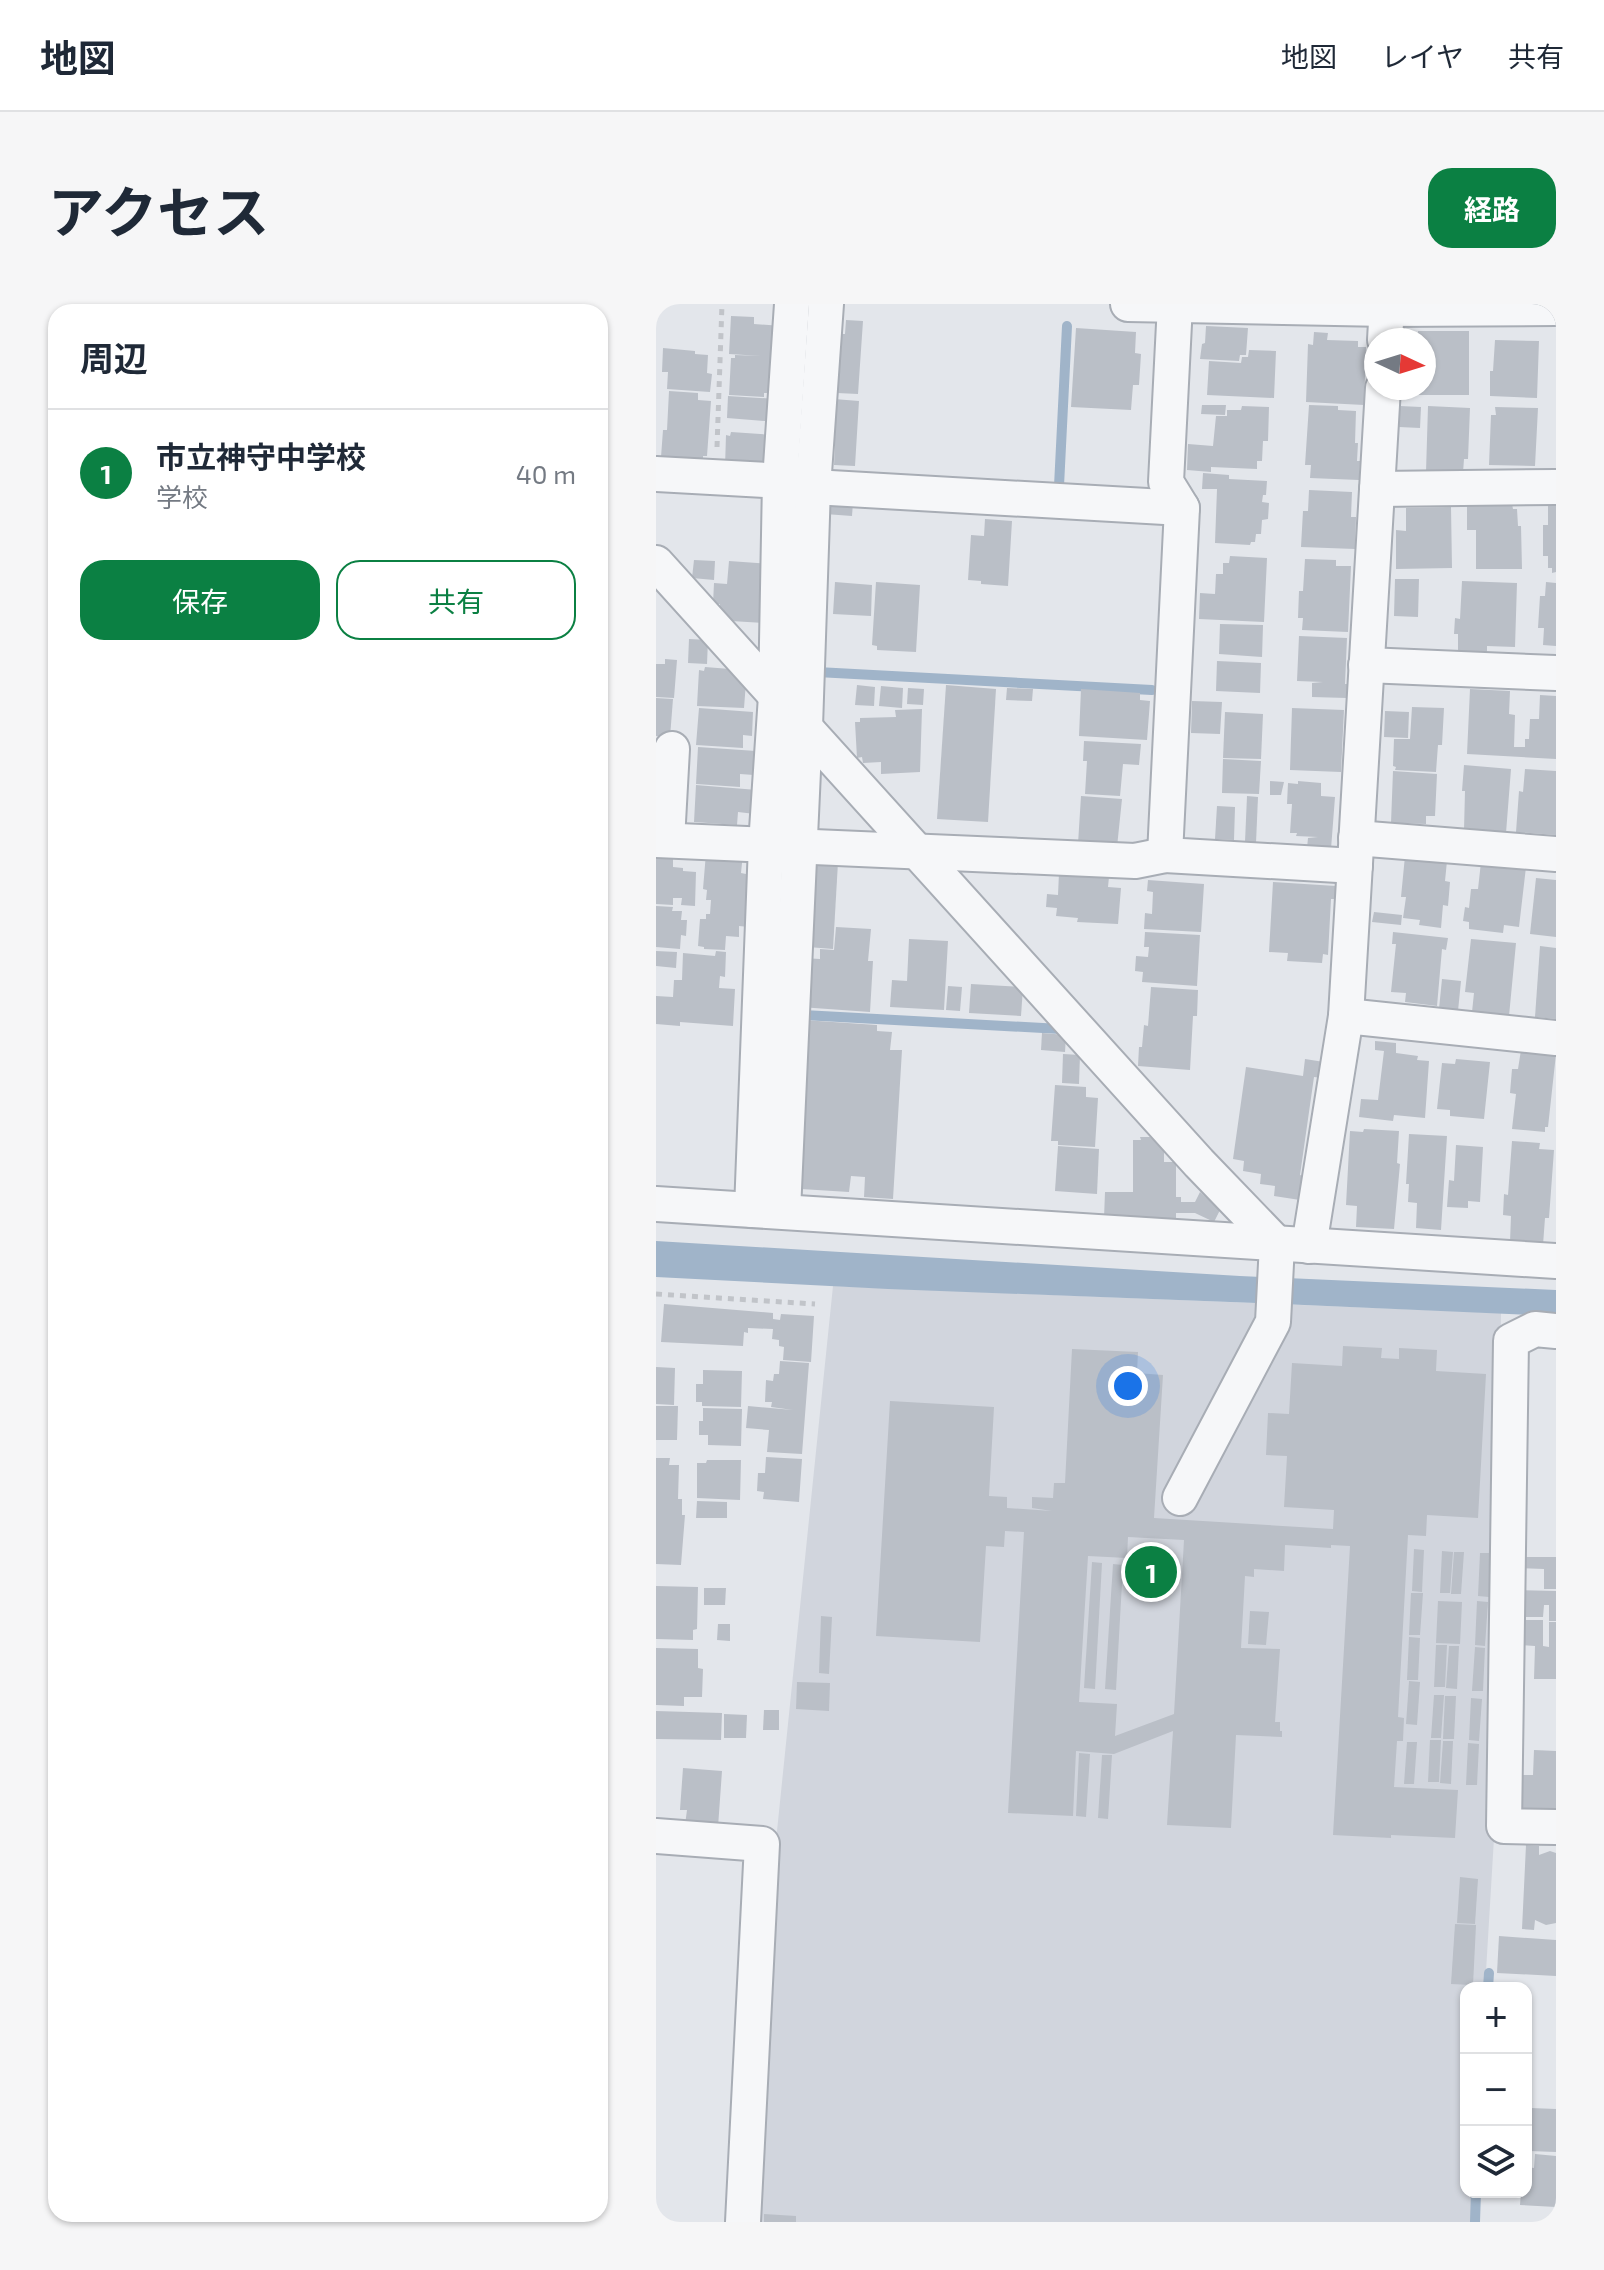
<!DOCTYPE html>
<html lang="ja">
<meta charset="utf-8">
<style>
:root{--surface:#fff;--page:#f6f6f7;--text:#1f2937;--muted:#747a83;--line:#e0e1e3;--accent:#0b8043}
body{margin:0;font-family:"Exo 2","Noto Sans JP",sans-serif;background:var(--page);color:var(--text)}
.controls{position:absolute;right:24px;bottom:24px;display:grid;overflow:hidden;border-radius:16px;box-shadow:0 2px 6px #0004}
.controls button{width:72px;height:72px;display:grid;place-items:center;padding:0;border:0;border-bottom:2px solid var(--line);background:var(--surface);color:var(--text);font:40px sans-serif}
.compass{position:absolute;left:708px;top:24px;width:72px;height:72px;border-radius:50%;background:var(--surface);box-shadow:0 2px 6px #0004;rotate:94deg}
.you{position:absolute;left:472px;top:1082px;width:28px;height:28px;margin:-20px;border:6px solid #fff;border-radius:50%;background:#1a73e8;box-shadow:0 0 0 12px #1a73e833}
.badge{display:grid;place-items:center;width:52px;height:52px;border-radius:50%;background:var(--accent);color:#fff;font-size:26px;font-weight:700}
.pin{position:absolute;translate:-50% -50%;border:4px solid #fff;box-shadow:0 2px 8px #0006}
.list{margin:0;padding:0;list-style:none}
h2{display:flex;justify-content:space-between;align-items:center;height:104px;margin:0;padding:0 32px;font-size:34px}
h2 small{font-size:26px;font-weight:400;color:var(--muted)}
.list li{display:grid;grid-template-columns:52px 1fr auto;gap:24px;align-items:center;box-sizing:border-box;height:128px;padding:0 32px;border-top:2px solid var(--line)}
.list b{display:block;font-size:30px;white-space:nowrap}
.list p{margin:0;font-size:26px;white-space:nowrap;color:var(--muted)}
.list em{font-size:26px;font-style:normal;color:var(--muted)}
.actions{display:flex;gap:16px;padding:24px 32px}
.actions a{flex:1;padding:18px 0;border:2px solid var(--accent);border-radius:24px;text-align:center;font-size:28px;color:var(--accent)}
.actions .main{background:var(--accent);color:#fff}
.icon{flex:none;width:44px;height:44px;fill:none;stroke:currentColor;stroke-width:2;stroke-linecap:round;stroke-linejoin:round}
.map{position:relative;flex:none;width:900px;height:1918px;overflow:hidden;border-radius:24px}
header{display:flex;align-items:center;gap:48px;box-sizing:border-box;height:112px;padding:0 40px;background:var(--surface);border-bottom:2px solid var(--line)}
header strong{font-size:38px}
nav{display:flex;gap:44px;margin-inline-start:auto;font-size:28px}
.intro{display:flex;align-items:center;justify-content:space-between;box-sizing:border-box;height:192px;padding:0 48px}
h1{margin:0;font-size:56px}
.button{padding:20px 36px;border-radius:24px;background:var(--accent);color:#fff;font-size:28px;font-weight:700}
main{display:flex;gap:48px;padding:0 48px}
aside{flex:1;background:var(--surface);border-radius:24px;box-shadow:0 2px 6px #0004}
.map>svg:first-child{display:block}
.built{fill:#d1d5dd}
.water{fill:#a0b4c9}
.lines{fill:none;stroke-linecap:round;stroke-linejoin:round}
.stream{stroke:#a0b4c9;stroke-width:10}
.building{fill:#babfc7;fill-rule:evenodd}
.minor-casing{stroke:#a8adb5;stroke-width:38}
.path{stroke:#c1c4c9;stroke-width:5;stroke-dasharray:6 6;stroke-linecap:butt}
.minor{stroke:#f6f7f9;stroke-width:34}
</style>
<header>
<strong>地図</strong>
<nav><a>地図</a><a>レイヤ</a><a>共有</a></nav>
</header>
<div class="intro"><h1>アクセス</h1><a class="button">経路</a></div>
<main>
<aside>
<h2>周辺<small></small></h2>
<ul class="list">
<li><span class="badge">1</span><div><b>市立神守中学校</b><p>学校</p></div><em>40 m</em></li>
</ul>
<div class="actions"><a class="main">保存</a><a>共有</a></div>
</aside>
<div class="map">
<svg width="900" height="1918" viewBox="0 0 900 1918">
<rect width="100%" height="100%" fill="#e3e6eb"/>
<polygon class="built" points="177,982 845,1009 838,1534 829,1684 810,1684 810,1888 817,1888 815,1918 101,1918 121,1527"/>
<polygon class="water" points="0,937 584,972 900,986 900,1012 600,999 232,985 0,973"/>
<g class="lines">
<g class="stream">
<polyline points="403,182 411,22"/>
<polyline points="161,368 496,386"/>
<polyline points="147,711 405,725"/>
<polyline points="832,1684 833,1669"/>
<polyline points="819,1918 820,1888"/>
</g>
</g>
<g class="building">
<polygon points="75,12 98,13 98,20 126,22 114,89 108,89 108,93 73,91 75,54 79,54 79,51 105,52 73,50"/>
<polygon points="190,16 207,17 202,90 181,89 182,72 177,72 180,30 189,30"/>
<polygon points="550,22 592,24 590,51 584,51 583,57 544,55 546,40 549,39"/>
<polygon points="420,24 480,28 479,49 485,50 483,81 477,81 475,106 415,103"/>
<polygon points="762,27 813,27 813,91 751,91 751,84 768,84 768,36 762,36"/>
<polygon points="658,28 672,29 671,36 702,37 702,43 710,43 708,101 650,98 652,40 657,41"/>
<polygon points="839,36 883,37 881,94 834,92 834,67 837,67"/>
<polygon points="7,44 39,47 39,50 52,51 51,69 56,70 54,88 11,85 12,68 6,68"/>
<polygon points="593,46 620,47 618,94 551,91 553,57 585,59 586,53 592,53"/>
<polygon points="13,87 42,89 42,96 55,97 51,152 47,152 47,156 5,153 7,126 11,126"/>
<polygon points="72,92 122,95 120,118 71,114"/>
<polygon points="178,95 203,97 199,162 178,161 179,141 174,141"/>
<polygon points="546,101 570,101 569,111 545,110"/>
<polygon points="653,101 682,102 682,106 700,107 699,139 702,139 701,157 704,157 703,176 654,174 655,161 649,161"/>
<polygon points="586,102 613,103 612,137 607,137 606,157 601,157 601,165 555,163 555,168 531,166 532,140 557,142 560,112 571,112 571,106 585,106"/>
<polygon points="744,102 765,103 764,124 743,123"/>
<polygon points="772,102 814,104 812,155 808,155 807,169 770,168"/>
<polygon points="839,103 882,104 879,162 833,161 835,111 840,111"/>
<polygon points="75,128 118,131 116,160 69,163 70,131 74,132"/>
<polygon points="547,169 573,171 573,175 611,177 610,191 607,191 606,198 613,199 612,215 606,216 605,230 600,230 599,238 595,238 594,241 559,239 561,185 546,185"/>
<polygon points="653,186 696,188 695,213 700,213 699,245 645,243 647,207 652,207"/>
<polygon points="170,196 197,198 196,212 169,210"/>
<polygon points="811,198 856,200 857,205 861,205 862,222 865,222 866,265 820,265 820,226 811,226"/>
<polygon points="892,199 900,199 900,268 896,269 896,264 892,264 892,252 887,252 887,221 892,221"/>
<polygon points="795,203 796,264 740,265 740,226 750,227 750,204"/>
<polygon points="329,215 356,217 352,282 325,280 325,277 312,276 315,231 328,232"/>
<polygon points="574,252 611,254 608,318 543,315 544,289 559,290 560,270 567,270 567,259 573,259"/>
<polygon points="649,255 680,256 680,262 695,262 692,328 646,326 647,314 642,314 643,287 647,287"/>
<polygon points="38,256 59,257 58,276 36,274"/>
<polygon points="73,257 115,260 110,319 75,317 63,306 64,300 57,300 58,279 71,280"/>
<polygon points="739,275 763,275 762,313 738,312"/>
<polygon points="806,277 861,279 859,343 831,342 831,348 802,347 802,330 798,330 799,314 804,315"/>
<polygon points="179,278 216,281 215,312 177,310"/>
<polygon points="220,278 264,281 260,348 221,346 221,342 216,341"/>
<polygon points="890,278 900,279 900,342 887,341 888,324 882,324 884,292 889,292"/>
<polygon points="564,320 607,321 606,353 563,350"/>
<polygon points="643,332 691,334 689,380 691,380 691,394 656,393 656,379 667,378 641,377"/>
<polygon points="33,335 52,336 51,360 32,359"/>
<polygon points="9,355 21,356 18,394 0,393 0,360 9,360"/>
<polygon points="561,357 605,359 604,389 560,387"/>
<polygon points="49,363 74,365 74,368 83,369 82,377 90,378 88,404 41,402 43,366 48,367"/>
<polygon points="201,381 219,383 218,402 199,401"/>
<polygon points="290,381 340,385 332,518 281,515"/>
<polygon points="225,382 247,384 246,404 223,402"/>
<polygon points="252,384 268,385 267,401 251,400"/>
<polygon points="351,384 377,385 376,397 350,396"/>
<polygon points="425,385 484,389 484,396 494,397 491,436 423,432"/>
<polygon points="814,385 854,387 853,410 859,411 858,443 869,443 869,435 873,435 874,415 883,415 884,391 900,392 900,455 811,450"/>
<polygon points="0,394 17,395 14,433 0,432"/>
<polygon points="536,397 566,398 564,430 535,429"/>
<polygon points="756,403 788,404 786,441 782,441 780,468 739,466 740,463 737,462 738,435 754,435"/>
<polygon points="43,404 97,408 96,432 87,431 87,444 40,441"/>
<polygon points="636,404 688,406 685,468 634,466"/>
<polygon points="266,405 264,468 225,470 225,458 207,459 206,453 201,454 199,418 204,418 204,414 240,413 239,406"/>
<polygon points="729,407 753,408 752,434 728,433"/>
<polygon points="569,408 607,410 605,455 567,454"/>
<polygon points="428,437 485,440 483,461 467,460 464,492 429,490 431,457 427,457"/>
<polygon points="42,443 100,447 98,471 84,470 84,483 40,480"/>
<polygon points="567,455 605,457 603,490 566,489"/>
<polygon points="808,461 855,465 850,529 808,526 809,487 806,487"/>
<polygon points="869,465 900,467 900,531 860,528 863,487 867,488"/>
<polygon points="737,467 781,470 779,512 770,512 770,520 735,519"/>
<polygon points="614,477 628,478 625,491 614,491"/>
<polygon points="642,477 665,479 665,492 679,493 675,545 651,544 652,534 662,533 640,532 641,529 634,529 636,500 631,500 632,479 642,480"/>
<polygon points="40,481 101,486 99,510 82,508 81,521 38,518"/>
<polygon points="425,492 466,495 461,543 422,540"/>
<polygon points="591,492 602,493 600,539 589,538"/>
<polygon points="561,502 579,503 578,536 559,535"/>
<polygon points="0,546 17,547 17,563 27,564 27,567 40,568 39,602 25,601 26,594 17,594 17,601 0,600"/>
<polygon points="50,549 87,549 85,569 90,570 90,575 96,575 93,623 83,622 83,633 70,632 69,646 48,645 48,643 42,642 44,615 50,615 50,610 54,610 55,596 50,596 51,586 47,585"/>
<polygon points="749,552 791,557 789,577 794,578 792,602 787,601 785,624 763,621 764,616 747,614 750,593 745,593"/>
<polygon points="158,556 182,558 177,645 152,643"/>
<polygon points="825,558 870,563 863,623 848,621 847,629 813,625 813,618 807,617 809,603 813,604 815,585 822,585"/>
<polygon points="403,569 453,573 452,583 465,584 462,620 421,618 422,614 400,612 401,604 390,603 391,590 402,591"/>
<polygon points="880,574 900,576 900,633 874,630"/>
<polygon points="492,576 548,580 545,628 488,625 489,609 496,610 497,588 491,587"/>
<polygon points="617,578 680,582 679,595 675,595 672,651 667,650 666,659 631,657 632,649 613,648"/>
<polygon points="0,602 17,603 16,607 26,607 25,616 31,616 30,632 25,631 24,645 0,643"/>
<polygon points="718,608 746,611 745,621 716,618"/>
<polygon points="180,623 215,625 212,657 217,657 214,708 144,703 147,654 164,655 164,645 178,646"/>
<polygon points="489,628 544,631 541,682 486,678 487,668 479,667 480,652 492,653 493,643 488,643"/>
<polygon points="737,628 792,634 790,646 786,645 781,702 749,698 750,689 735,688 740,640 736,640"/>
<polygon points="253,635 292,637 288,706 234,703 236,676 251,677"/>
<polygon points="815,635 860,639 853,712 816,708 818,689 809,688"/>
<polygon points="884,642 900,644 900,715 879,713"/>
<polygon points="0,647 21,648 20,664 0,662"/>
<polygon points="60,647 70,648 69,673 64,672 63,684 79,685 77,722 24,718 24,722 0,720 0,692 17,693 18,676 26,676 27,649 59,652"/>
<polygon points="786,675 805,677 802,707 783,705"/>
<polygon points="315,680 367,683 365,712 313,709"/>
<polygon points="292,682 306,683 304,707 290,706"/>
<polygon points="495,683 542,686 541,712 537,712 534,766 482,762 483,743 486,743 488,721 492,722"/>
<polygon points="147,716 221,721 221,727 236,728 234,746 246,746 237,895 208,893 209,873 195,872 193,888 145,885 146,868 137,868"/>
<polygon points="386,729 410,731 409,748 385,746"/>
<polygon points="719,737 740,739 740,749 762,752 761,756 773,757 769,814 738,811 737,817 703,813 705,795 722,796 728,747 719,746"/>
<polygon points="865,746 900,750 892,823 889,823 889,828 856,825 860,790 854,789 856,765 862,765"/>
<polygon points="407,750 424,751 423,780 406,779"/>
<polygon points="649,755 668,758 666,774 658,773 644,871 647,872 644,896 618,892 619,882 604,880 605,870 587,867 588,857 577,855 590,763 647,772"/>
<polygon points="800,755 834,758 828,815 794,812 794,806 781,805 786,759 799,760"/>
<polygon points="399,781 430,783 430,793 442,794 439,843 402,841 402,837 395,837"/>
<polygon points="708,825 743,827 741,859 744,860 738,925 700,923 701,902 690,901 694,827 707,828"/>
<polygon points="753,830 791,832 785,926 760,924 761,899 752,898 753,880 750,880"/>
<polygon points="484,833 494,833 508,845 508,858 520,858 520,893 525,893 525,898 539,898 544,888 564,906 558,918 539,909 520,909 520,915 448,914 449,888 477,888 477,836 485,836"/>
<polygon points="856,837 884,839 883,845 898,846 893,914 889,914 887,941 854,938 855,912 847,911 848,890 852,891"/>
<polygon points="800,841 827,843 824,898 812,897 812,904 791,903 793,876 798,877"/>
<polygon points="402,842 443,845 441,890 399,887"/>
<polygon points="8,1000 117,1009 117,1015 124,1016 125,1010 158,1012 155,1058 127,1056 128,1043 123,1042 123,1036 116,1035 117,1025 92,1024 92,1029 88,1028 87,1042 5,1038"/>
<path d="M687 1042 726 1044 725 1054 743 1055V1044L781 1046 780 1067 830 1070 822 1214 771 1211 770 1232 752 1231 742 1413 748 1414 747 1437H741L738 1483 802 1486 799 1534 735 1531V1534L677 1531 694 1242 675 1241V1244L629 1241 628 1267 598 1265V1273L589 1272 585 1344 624 1345 619 1418H624V1427H626V1433L580 1431 575 1524 511 1521 517 1427 458 1450 420 1447 417 1512 352 1509 368 1228 349 1227 348 1243 330 1242 324 1338 220 1332 234 1097 338 1103 333 1192 351 1193V1204L396 1207 376 1204V1193L397 1194 398 1179H409L416 1045 482 1048 481 1069 507 1071 498 1214 677 1225 678 1206 628 1203 631 1152 610 1151 612 1109 633 1110 636 1059 686 1062ZM472 1233 528 1236 518 1410 459 1432 461 1400 423 1398 432 1252 471 1254Z"/>
<polygon points="124,1057 153,1059 146,1150 111,1148 113,1126 90,1124 92,1102 137,1106 115,1103 116,1098 109,1098 110,1076 117,1077 118,1070 123,1070"/>
<polygon points="0,1063 19,1064 18,1101 0,1100"/>
<polygon points="47,1066 86,1067 85,1103 46,1102 46,1098 40,1098 40,1080 47,1080"/>
<polygon points="0,1102 22,1102 21,1136 0,1136"/>
<polygon points="47,1104 86,1105 85,1142 52,1141 52,1131 43,1131 43,1117 47,1117"/>
<polygon points="110,1153 146,1155 143,1198 107,1195 108,1188 101,1187 102,1169 109,1169"/>
<polygon points="0,1154 14,1154 13,1161 23,1161 22,1195 26,1195 26,1211 29,1211 25,1261 0,1260"/>
<polygon points="51,1156 85,1156 84,1196 41,1194 41,1159 50,1159"/>
<polygon points="41,1197 71,1198 71,1214 40,1214"/>
<polygon points="758,1245 768,1246 766,1288 756,1287"/>
<polygon points="786,1247 797,1248 794,1289 784,1289"/>
<polygon points="798,1248 808,1248 805,1290 795,1290"/>
<polygon points="824,1249 835,1249 833,1293 822,1292"/>
<polygon points="863,1253 900,1253 900,1285 888,1285 888,1265 863,1264"/>
<polygon points="436,1258 446,1259 439,1385 428,1384"/>
<polygon points="457,1260 467,1261 460,1386 449,1385"/>
<polygon points="0,1282 42,1283 41,1325 37,1326 37,1336 0,1335"/>
<polygon points="48,1284 70,1284 69,1301 48,1301"/>
<polygon points="863,1286 900,1287 900,1317 893,1317 893,1301 888,1301 887,1313 862,1313"/>
<polygon points="755,1289 767,1289 764,1331 753,1331"/>
<polygon points="782,1297 806,1298 804,1340 780,1339"/>
<polygon points="821,1297 832,1298 829,1342 819,1341"/>
<polygon points="594,1307 613,1308 610,1341 592,1340"/>
<polygon points="165,1312 176,1313 173,1370 163,1369"/>
<polygon points="863,1316 887,1316 887,1342 893,1343 893,1318 900,1318 900,1375 878,1375 879,1342 862,1341"/>
<polygon points="62,1320 74,1320 74,1337 61,1336"/>
<polygon points="753,1333 764,1334 762,1376 751,1376"/>
<polygon points="780,1341 791,1341 789,1383 778,1383"/>
<polygon points="793,1342 803,1342 801,1385 790,1384"/>
<polygon points="819,1343 829,1344 827,1387 816,1387"/>
<polygon points="0,1344 42,1345 42,1364 47,1365 46,1393 28,1393 28,1402 0,1401"/>
<polygon points="753,1377 764,1378 761,1421 750,1420"/>
<polygon points="141,1378 174,1379 173,1407 140,1405"/>
<polygon points="778,1391 788,1391 785,1434 775,1434"/>
<polygon points="789,1392 800,1392 798,1435 787,1435"/>
<polygon points="815,1394 826,1395 823,1437 813,1436"/>
<polygon points="108,1406 123,1406 123,1426 107,1426"/>
<polygon points="0,1407 66,1409 65,1436 0,1435"/>
<polygon points="68,1410 91,1411 90,1434 68,1434"/>
<polygon points="774,1436 785,1436 783,1478 772,1478"/>
<polygon points="787,1437 797,1437 795,1480 784,1479"/>
<polygon points="751,1438 761,1438 758,1480 748,1480"/>
<polygon points="812,1439 823,1440 821,1481 810,1481"/>
<polygon points="878,1446 900,1447 900,1507 867,1505 865,1503 866,1471 877,1471"/>
<polygon points="423,1449 434,1450 430,1513 420,1512"/>
<polygon points="446,1451 456,1451 452,1515 442,1514"/>
<polygon points="27,1464 66,1467 62,1523 29,1521 31,1506 24,1506"/>
<polygon points="870,1541 883,1542 883,1551 894,1547 900,1549 900,1619 890,1621 879,1616 878,1626 866,1625"/>
<polygon points="804,1573 822,1575 819,1620 801,1619"/>
<polygon points="799,1620 820,1621 817,1681 795,1680"/>
<polygon points="843,1632 900,1636 900,1672 841,1669"/>
<polygon points="875,1804 900,1805 900,1848 873,1847"/>
<polygon points="879,1850 900,1852 900,1903 864,1901 865,1888 870,1888 870,1863 878,1864"/>
<polygon points="108,1910 140,1912 140,1918 108,1918"/>
</g>
<g class="lines">
<g class="minor-casing">
<g id="minor">
<polyline points="472,0 731,5 900,4"/>
<polyline points="519,0 510,178 526,204 509,551 699,562"/>
<polyline points="729,36 731,0"/>
<polyline points="0,170 147,178"/>
<polyline points="157,183 526,204"/>
<polyline points="721,185 900,183"/>
<polyline points="0,259 543,859 621,940 617,1018 524,1194"/>
<polyline points="710,361 900,369"/>
<polyline points="700,534 900,550"/>
<polyline points="0,536 479,557 509,551"/>
<polyline points="11,536 16,445"/>
<polyline points="690,712 900,734"/>
<polyline points="0,900 900,957"/>
<polyline points="96,906 110,541 120,392 124,177 136,0"/>
<polyline points="127,907 149,423 157,183 170,0"/>
<polyline points="653,942 690,712 727,84"/>
<polyline points="900,1027 879,1025 855,1037 848,1522 900,1523"/>
<polyline points="0,1532 106,1540 87,1918"/>
</g>
</g>
<g class="path">
<polyline points="61,143 66,0"/>
<polyline points="0,990 159,1000"/>
</g>
<use href="#minor" class="minor"/>
</g>
</svg>
<div class="controls">
<button>+</button>
<button>−</button>
<button><svg class="icon" aria-label="layers" viewBox="0 0 24 24"><path d="M12 4l9 5-9 5-9-5zM3 14l9 5 9-5"/></svg></button>
</div>
<svg class="compass" viewBox="-18 -18 36 36"><path d="M0-13l5 13h-10z" fill="#e53935"/><path d="M0 13l5-13h-10z" fill="#747a83"/></svg>
<div class="you"></div>
<div class="pin badge" style="left:495px;top:1268px">1</div>
</div>
</main>
